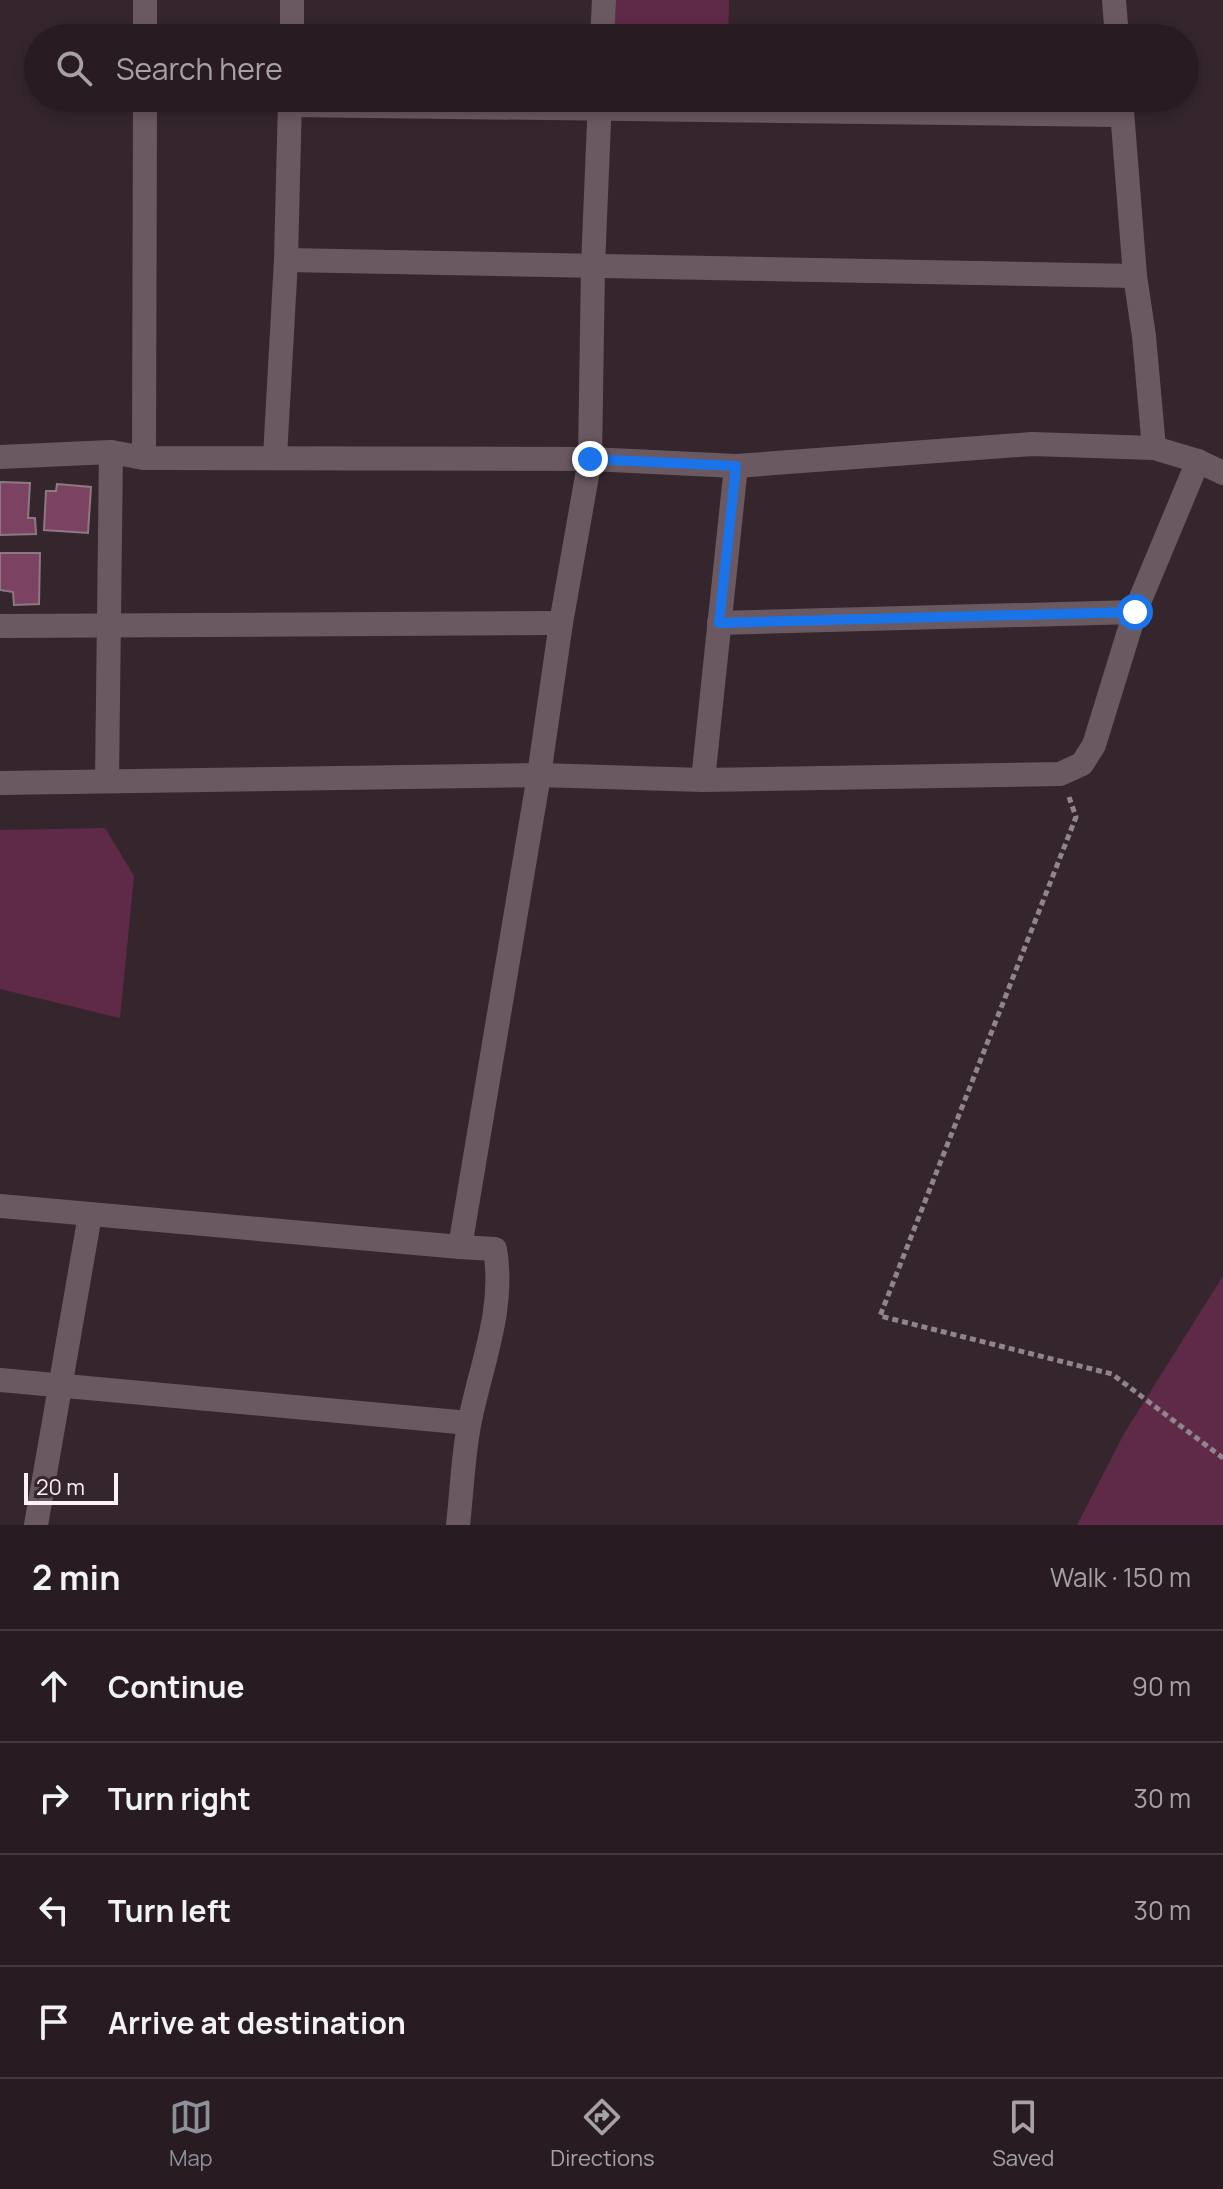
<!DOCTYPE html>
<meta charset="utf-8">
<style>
:root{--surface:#281c22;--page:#30252a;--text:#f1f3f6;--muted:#a5a1a5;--line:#443a40;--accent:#8c9099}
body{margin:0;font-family:Manrope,sans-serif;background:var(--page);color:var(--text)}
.scale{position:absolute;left:24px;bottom:20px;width:94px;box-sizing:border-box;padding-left:8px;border:4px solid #fcf1f6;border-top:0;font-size:22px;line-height:28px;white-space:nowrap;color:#fcf1f6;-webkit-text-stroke:6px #35262d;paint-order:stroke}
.stop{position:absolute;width:24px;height:24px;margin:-18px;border:6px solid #1a73e8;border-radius:50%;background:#fff}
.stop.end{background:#1a73e8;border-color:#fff;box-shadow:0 2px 8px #0008}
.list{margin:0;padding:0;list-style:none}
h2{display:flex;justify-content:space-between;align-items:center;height:104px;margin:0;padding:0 32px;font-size:34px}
h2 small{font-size:26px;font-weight:400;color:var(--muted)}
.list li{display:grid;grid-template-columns:52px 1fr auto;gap:24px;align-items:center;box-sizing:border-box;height:112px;padding:0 32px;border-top:2px solid var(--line)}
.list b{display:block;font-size:30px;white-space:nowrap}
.list em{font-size:26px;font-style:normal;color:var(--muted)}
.icon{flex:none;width:44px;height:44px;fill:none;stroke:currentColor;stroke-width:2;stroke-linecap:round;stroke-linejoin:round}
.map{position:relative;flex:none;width:1223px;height:1525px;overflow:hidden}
.search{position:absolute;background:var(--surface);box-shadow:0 4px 12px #0003;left:24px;right:24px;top:24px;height:88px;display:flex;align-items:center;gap:20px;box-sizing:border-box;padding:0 28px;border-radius:44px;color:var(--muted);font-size:30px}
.sheet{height:552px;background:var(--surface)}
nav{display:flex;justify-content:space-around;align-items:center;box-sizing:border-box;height:112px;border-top:2px solid var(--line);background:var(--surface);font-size:22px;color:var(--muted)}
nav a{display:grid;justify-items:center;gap:4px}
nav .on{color:var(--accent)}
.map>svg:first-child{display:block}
.green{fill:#5f2a47}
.building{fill:#7c4261;stroke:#8c7982;stroke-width:2}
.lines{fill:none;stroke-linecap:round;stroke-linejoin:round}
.path{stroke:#91848a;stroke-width:5;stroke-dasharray:6 4;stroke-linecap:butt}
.street{stroke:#6b5962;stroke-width:24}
.secondary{stroke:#6b5962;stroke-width:24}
.route{stroke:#1a73e8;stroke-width:10}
</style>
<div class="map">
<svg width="1223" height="1525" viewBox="0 0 1223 1525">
<rect width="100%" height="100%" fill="#35262d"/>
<g class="green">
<polygon points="611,0 729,0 728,38 610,38"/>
<polygon points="105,828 134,876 120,1018 0,989 0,830"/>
<polygon points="1223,1276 1223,1525 1077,1525 1125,1432"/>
</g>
<g class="building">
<polygon points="0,482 30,483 28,518 35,518 36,534 0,535"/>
<polygon points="57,484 91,487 88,533 44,530 46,491 56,491"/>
<polygon points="0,553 40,553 39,604 14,605 13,592 0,590"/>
</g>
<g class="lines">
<polyline class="path" points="1069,797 1076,817 880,1316 1112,1374 1223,1458"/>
<g class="street">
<polyline points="1114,0 1117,38"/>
<polyline points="145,38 145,0"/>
<polyline points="292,38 292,0"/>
<polyline points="290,105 1122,115"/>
<polyline points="286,260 1135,276"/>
<polyline points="0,457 111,452 144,458 590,459 736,466 1032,444 1154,448 1144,336 1135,276 1121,98"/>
<polyline points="275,457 286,260 290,98"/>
<polyline points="144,458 145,98"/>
<polyline points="719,623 1135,612"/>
<polyline points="0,626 561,623"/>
<polyline points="703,780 736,466"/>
<polyline points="107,781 111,452"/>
<polyline points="0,783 539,775 703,780 1060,774 1082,764 1094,745 1135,612 1198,461"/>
<polyline points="0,1380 469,1423"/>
<polyline points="36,1525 90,1215"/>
<path d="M458 1525C462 1490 463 1454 470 1420 482 1362 505 1309 495 1249L460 1247"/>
</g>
<g class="secondary">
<polyline points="602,38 604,0"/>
<polyline points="1154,448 1198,461 1223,473"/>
<polyline points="0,1206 460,1247 539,775 561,623 590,459 593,266 600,98"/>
</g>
</g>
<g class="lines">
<polyline class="route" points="590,459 736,466 719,623 1135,612"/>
</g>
</svg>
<div class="scale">20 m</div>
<div class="stop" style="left:1135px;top:612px"></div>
<div class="stop end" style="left:590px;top:459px"></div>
<div class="search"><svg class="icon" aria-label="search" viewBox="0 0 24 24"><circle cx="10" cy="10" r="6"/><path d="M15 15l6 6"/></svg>Search here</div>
</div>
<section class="sheet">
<h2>2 min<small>Walk · 150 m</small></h2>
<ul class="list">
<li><svg class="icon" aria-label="ahead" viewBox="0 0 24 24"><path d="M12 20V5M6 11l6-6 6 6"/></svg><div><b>Continue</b></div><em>90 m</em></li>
<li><svg class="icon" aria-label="right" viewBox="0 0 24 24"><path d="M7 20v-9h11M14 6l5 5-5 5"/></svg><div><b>Turn right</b></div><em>30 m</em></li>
<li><svg class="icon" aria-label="left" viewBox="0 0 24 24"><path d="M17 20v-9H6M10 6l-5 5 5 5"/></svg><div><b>Turn left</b></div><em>30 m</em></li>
<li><svg class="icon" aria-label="arrive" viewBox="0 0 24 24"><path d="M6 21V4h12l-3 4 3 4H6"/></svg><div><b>Arrive at destination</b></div></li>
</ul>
</section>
<nav>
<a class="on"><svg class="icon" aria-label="map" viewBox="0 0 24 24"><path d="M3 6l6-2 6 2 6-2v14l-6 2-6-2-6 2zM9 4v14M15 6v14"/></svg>Map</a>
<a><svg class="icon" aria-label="directions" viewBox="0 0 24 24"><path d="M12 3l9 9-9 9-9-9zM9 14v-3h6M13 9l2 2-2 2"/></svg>Directions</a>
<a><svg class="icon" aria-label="saved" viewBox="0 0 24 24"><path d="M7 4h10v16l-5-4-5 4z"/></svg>Saved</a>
</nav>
